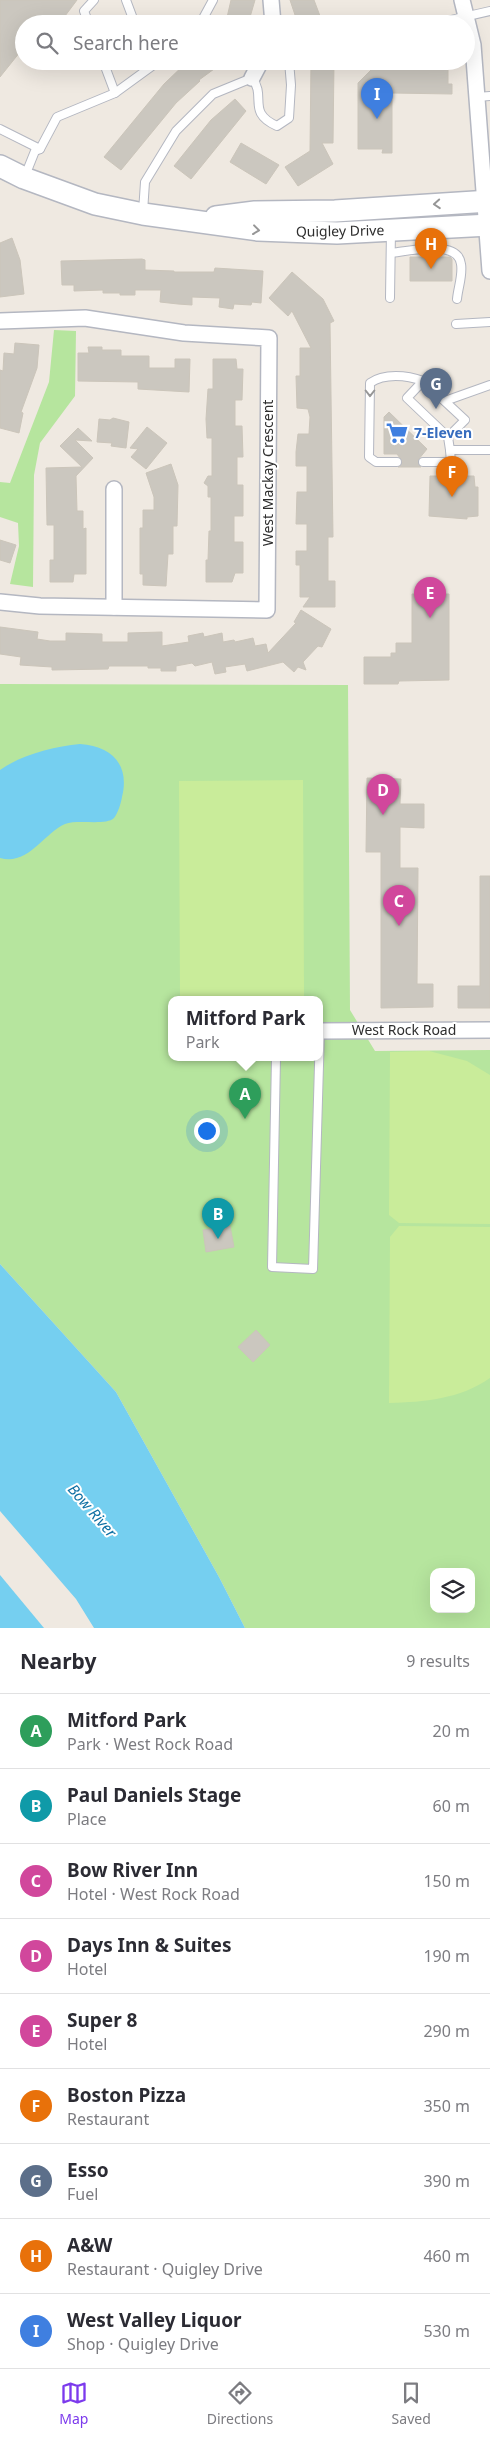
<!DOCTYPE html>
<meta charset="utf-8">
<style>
:root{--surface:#fff;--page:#f2f2f3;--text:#2b2b33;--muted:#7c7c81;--line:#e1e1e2;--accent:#7c3aed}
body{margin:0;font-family:"Noto Sans",sans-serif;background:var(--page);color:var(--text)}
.controls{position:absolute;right:15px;bottom:15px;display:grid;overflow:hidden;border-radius:10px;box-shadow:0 5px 20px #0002}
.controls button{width:45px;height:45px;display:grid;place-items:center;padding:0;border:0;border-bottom:1px solid var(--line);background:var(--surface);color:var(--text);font:25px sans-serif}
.you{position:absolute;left:206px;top:1130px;width:18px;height:18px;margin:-12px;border:4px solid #fff;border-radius:50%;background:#1a73e8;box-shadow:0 0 0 8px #1a73e833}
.badge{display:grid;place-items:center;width:32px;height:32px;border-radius:50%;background:var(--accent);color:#fff;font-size:16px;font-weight:700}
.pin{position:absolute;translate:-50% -41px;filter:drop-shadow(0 1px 2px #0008)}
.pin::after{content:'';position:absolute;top:26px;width:18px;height:15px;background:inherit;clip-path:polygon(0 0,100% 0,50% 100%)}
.popup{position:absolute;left:168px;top:996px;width:155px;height:65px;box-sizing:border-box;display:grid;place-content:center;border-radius:10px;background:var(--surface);filter:drop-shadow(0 1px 4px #0005);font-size:16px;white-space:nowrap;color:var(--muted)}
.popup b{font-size:19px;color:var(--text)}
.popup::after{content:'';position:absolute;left:50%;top:100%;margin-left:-10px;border:10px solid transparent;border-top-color:var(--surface)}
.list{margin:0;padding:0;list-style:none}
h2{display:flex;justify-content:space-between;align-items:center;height:65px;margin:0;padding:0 20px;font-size:21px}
h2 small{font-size:16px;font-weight:400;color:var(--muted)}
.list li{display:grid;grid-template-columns:32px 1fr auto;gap:15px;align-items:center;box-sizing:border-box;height:75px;padding:0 20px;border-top:1px solid var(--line)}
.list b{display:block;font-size:19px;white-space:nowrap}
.list p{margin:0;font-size:16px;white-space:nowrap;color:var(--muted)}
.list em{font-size:16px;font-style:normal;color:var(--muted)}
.icon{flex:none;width:28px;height:28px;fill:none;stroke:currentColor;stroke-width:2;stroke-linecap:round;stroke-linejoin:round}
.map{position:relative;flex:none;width:490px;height:1628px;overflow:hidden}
.search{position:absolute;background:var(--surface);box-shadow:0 5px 20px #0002;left:15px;right:15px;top:15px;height:55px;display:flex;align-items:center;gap:12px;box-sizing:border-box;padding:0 18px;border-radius:28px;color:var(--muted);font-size:19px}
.sheet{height:740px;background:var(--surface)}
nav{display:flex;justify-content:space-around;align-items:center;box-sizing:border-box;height:70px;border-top:1px solid var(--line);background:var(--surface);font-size:14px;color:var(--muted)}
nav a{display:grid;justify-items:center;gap:2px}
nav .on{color:var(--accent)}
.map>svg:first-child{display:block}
.green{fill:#b6e59e;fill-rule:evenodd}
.pitch{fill:#c9ec9a}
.water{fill:#75cff0}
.building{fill:#cbc7bf;stroke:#cbc5ba}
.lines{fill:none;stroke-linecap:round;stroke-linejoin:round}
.lane-casing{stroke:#b4b7c1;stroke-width:10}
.street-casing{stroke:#b4b7c1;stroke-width:18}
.secondary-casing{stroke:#b4b7c1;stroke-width:24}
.lane{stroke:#fff;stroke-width:8}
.street{stroke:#fff;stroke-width:15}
.secondary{stroke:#fff;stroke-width:21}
.oneway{stroke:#969696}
.labels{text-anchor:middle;stroke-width:4;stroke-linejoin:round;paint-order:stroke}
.street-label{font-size:14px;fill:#2e2e2e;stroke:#fff}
.shop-label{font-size:14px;font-weight:bold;fill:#366cbe;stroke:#fff;text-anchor:start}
.water-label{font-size:15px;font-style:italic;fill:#0d6fa3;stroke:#fff}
</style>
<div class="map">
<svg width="490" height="1628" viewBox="0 0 490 1628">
<rect width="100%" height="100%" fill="#efe9e1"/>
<g class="green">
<polygon points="54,330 76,331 75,396 40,443 34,475 33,587 10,584 19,546 18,523 0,517 0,482 10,483 49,382"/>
<path d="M0 684 348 685 350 1010 375 1051 490 1050V1628H245L219 1577 116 1392 0 1264ZM171 1000H319V1058H171ZM434 1572H471V1609H434Z"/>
</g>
<g class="pitch">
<polygon points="303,780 304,997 180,998 179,781"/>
<polygon points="429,1051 467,1061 490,1075 490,1224 399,1223 389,1215 390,1052"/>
<path d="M399 1226 490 1227V1378C460 1399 424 1402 389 1403L390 1237Z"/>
</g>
<g class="water">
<path d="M80 744C112 746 130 765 122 797 121 803 118 813 114 818 106 826 78 819 65 824 43 834 28 866 0 858V770C23 754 53 747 80 744Z"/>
<polygon points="0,1264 116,1392 219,1577 245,1628 94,1628 76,1599 0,1511"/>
<polygon points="0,1575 44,1628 0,1628"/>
</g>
<g class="building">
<polygon points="0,0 77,0 59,24 24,24 24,47 0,77"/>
<polygon points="231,0 255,0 248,24 226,22"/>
<polygon points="290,0 314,0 323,24 298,24"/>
<polygon points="188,61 225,61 199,80 200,81 176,103 121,170 104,157 164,84"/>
<polygon points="311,61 334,61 333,143 322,143 333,164 298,186 285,167 310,151"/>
<polygon points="380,61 448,61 448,84 452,84 452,94 392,93 392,153 382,153 383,149 358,149 358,83"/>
<polygon points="235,99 246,111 191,179 174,166 211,120"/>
<polygon points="241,143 279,165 266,184 230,162"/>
<polygon points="12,238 20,260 24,294 0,297 0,243"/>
<polygon points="410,257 450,257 452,259 452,281 410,281"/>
<polygon points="142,259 145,260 145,270 174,271 174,272 214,272 215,268 263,271 261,303 252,302 251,305 234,304 233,309 219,307 220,298 192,297 192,305 178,304 160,302 161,290 135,290 135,295 120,295 120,293 103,293 103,290 74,291 74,285 62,285 61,261"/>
<polygon points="292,272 323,299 334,321 330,323 333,537 328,537 328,581 335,581 335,607 303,607 310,597 300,597 300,565 296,565 296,551 307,551 307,524 296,524 297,492 307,492 307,466 296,466 296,452 298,434 309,434 310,417 308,409 297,408 296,376 300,376 300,348 311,348 292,311 288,316 269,298"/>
<polygon points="15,343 39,345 37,368 21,412 23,413 19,433 0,428 0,370 3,371 4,353 14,354"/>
<polygon points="88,347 102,347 102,350 121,350 121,356 149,356 149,368 175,368 175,359 190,359 189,392 138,389 138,382 78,381 78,353 89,353"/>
<polygon points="213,359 236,359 237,369 243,369 242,400 235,400 235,426 242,426 243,457 237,457 237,485 243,485 243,516 234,516 234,542 243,542 243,573 235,573 232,582 206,582 206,560 208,560 209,531 211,531 211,497 208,497 208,486 204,483 208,476 212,476 212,438 207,438 206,419 208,389 213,389"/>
<polygon points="389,412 427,449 418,460 421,467 398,467 403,462 397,454 384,454 384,417"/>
<polygon points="113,418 129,422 126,448 111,446 112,443 97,442 99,419 110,420"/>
<polygon points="147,427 167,443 146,469 131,457 138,449 130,448"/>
<polygon points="78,428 92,441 75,440 93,458 76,476 77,511 83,511 83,529 86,528 86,574 74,574 73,582 50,582 50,560 54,560 54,525 47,525 46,468 82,467 60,446"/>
<polygon points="171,464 178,485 177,526 173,526 173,554 168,554 166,586 143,585 143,574 140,574 140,528 143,528 143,510 154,510 154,497 146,473"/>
<polygon points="430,476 474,476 475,487 478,487 478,516 467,517 467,519 429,516"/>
<polygon points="0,540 16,545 10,563 0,560"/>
<polygon points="412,594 449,594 449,680 399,681 398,684 364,684 364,657 391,657 391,653 396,653 396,643 412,643"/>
<polygon points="301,610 331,629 322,647 318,646 303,662 306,670 298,667 294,672 283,662 247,671 245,664 225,667 226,672 215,674 212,662 195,666 192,663 176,666 176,671 161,671 161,668 148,668 148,666 109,666 108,669 52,670 52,667 20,665 21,657 0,654 0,627 38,632 37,639 50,641 66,641 66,633 102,634 102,642 128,642 128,633 162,632 162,646 189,642 188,636 203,633 204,637 222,633 223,642 234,640 235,642 253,638 255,646 266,644 268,653 296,623 294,622"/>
<polygon points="367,778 401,779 400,804 424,804 424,828 400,827 400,868 418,868 417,984 433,984 433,1007 381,1008 381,852 366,852"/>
<polygon points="480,876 490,876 490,1008 458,1008 458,986 480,986"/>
<polygon points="230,1226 234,1247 206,1252 203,1230"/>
<polygon points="256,1330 270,1345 253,1362 238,1347"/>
</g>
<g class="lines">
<g class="lane-casing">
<g id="lane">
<polyline points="126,0 135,24"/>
<polyline points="442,22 490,11"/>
<polyline points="89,24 84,11 94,0"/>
<polyline points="200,24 213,0"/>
<polyline points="103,61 115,93"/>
<polyline points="477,97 490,96"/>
<polyline points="0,129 40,149"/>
<polyline points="25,176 35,151 40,149 57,117 115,93 159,61"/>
<path d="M143 212 145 182 176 131 213 94 252 78C267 97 246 112 277 126L289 118 291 85 289 61"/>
<path d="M391 253C408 251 458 239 461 264 463 275 458 288 457 299"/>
<polyline points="390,298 391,230"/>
<polyline points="456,324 490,322"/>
<polygon points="423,381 465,420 448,437 407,398"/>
<polyline points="445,401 490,385"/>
<polyline points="448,437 450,450 490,450"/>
<path d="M397 462H376L369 457 370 383C384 373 407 375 423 381"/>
<polyline points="423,462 451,462 450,450"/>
<polyline points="276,1058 272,1267 313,1269 320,1031"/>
</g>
</g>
<g class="street-casing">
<g id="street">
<polyline points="271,0 273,24"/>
<polyline points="462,0 473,45 490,271"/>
<polyline points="252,78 261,61"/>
<polyline points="0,321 85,318 184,333 269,338 267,610 40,606 0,602"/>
<polyline points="114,489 114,607"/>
<polyline points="319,1031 490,1030"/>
</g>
</g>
<g class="secondary-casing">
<g id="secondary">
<polyline points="0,166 24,178 95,204 143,214 258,230 337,233 490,225"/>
<polyline points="216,217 255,212 335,211 490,201"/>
</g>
</g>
<use href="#lane" class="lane"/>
<use href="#street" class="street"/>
<use href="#secondary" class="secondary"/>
</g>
<defs><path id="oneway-chevron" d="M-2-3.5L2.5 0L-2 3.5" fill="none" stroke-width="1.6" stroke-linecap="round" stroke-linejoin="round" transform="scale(1.25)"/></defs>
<g class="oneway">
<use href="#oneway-chevron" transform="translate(437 204) rotate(176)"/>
<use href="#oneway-chevron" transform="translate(256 230) rotate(7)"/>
<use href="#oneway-chevron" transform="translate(370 393) rotate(90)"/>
</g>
<defs>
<g id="supermarket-bare" transform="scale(1.725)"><path d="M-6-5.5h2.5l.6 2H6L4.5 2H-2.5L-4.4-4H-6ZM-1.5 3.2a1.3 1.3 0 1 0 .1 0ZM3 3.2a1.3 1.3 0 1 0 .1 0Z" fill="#3f7fe0" stroke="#fff" stroke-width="2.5" paint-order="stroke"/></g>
</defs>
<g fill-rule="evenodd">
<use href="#supermarket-bare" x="397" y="433"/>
</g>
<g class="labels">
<g class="street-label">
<text transform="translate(340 231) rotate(-1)" y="5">Quigley Drive</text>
<text transform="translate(268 473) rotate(-90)" y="5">West Mackay Crescent</text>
<text x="404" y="1035">West Rock Road</text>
</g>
<g class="shop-label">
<text x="414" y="438">7-Eleven</text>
</g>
<g class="water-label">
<text transform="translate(92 1511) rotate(49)" y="5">Bow River</text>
</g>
</g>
</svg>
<div class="controls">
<button><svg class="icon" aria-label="layers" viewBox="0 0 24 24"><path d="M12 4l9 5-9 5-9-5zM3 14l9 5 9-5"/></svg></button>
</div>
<div class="you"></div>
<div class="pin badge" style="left:245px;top:1119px;background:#2e9e5b">A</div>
<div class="popup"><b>Mitford Park</b>Park</div>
<div class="pin badge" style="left:218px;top:1239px;background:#0f9aa8">B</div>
<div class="pin badge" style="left:399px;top:926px;background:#d1479c">C</div>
<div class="pin badge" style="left:383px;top:815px;background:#d1479c">D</div>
<div class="pin badge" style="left:430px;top:618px;background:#d1479c">E</div>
<div class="pin badge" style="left:452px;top:497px;background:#e8710a">F</div>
<div class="pin badge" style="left:436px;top:409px;background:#5c6f8a">G</div>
<div class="pin badge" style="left:431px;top:269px;background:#e8710a">H</div>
<div class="pin badge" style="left:377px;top:119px;background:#3f7fe0">I</div>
<div class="search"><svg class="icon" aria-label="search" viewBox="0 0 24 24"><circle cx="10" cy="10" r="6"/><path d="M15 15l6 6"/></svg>Search here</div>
</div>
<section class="sheet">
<h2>Nearby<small>9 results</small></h2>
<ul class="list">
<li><span class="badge" style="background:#2e9e5b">A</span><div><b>Mitford Park</b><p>Park · West Rock Road</p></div><em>20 m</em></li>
<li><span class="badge" style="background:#0f9aa8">B</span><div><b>Paul Daniels Stage</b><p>Place</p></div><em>60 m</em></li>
<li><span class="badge" style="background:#d1479c">C</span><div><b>Bow River Inn</b><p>Hotel · West Rock Road</p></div><em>150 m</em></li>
<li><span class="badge" style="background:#d1479c">D</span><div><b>Days Inn &amp; Suites</b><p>Hotel</p></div><em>190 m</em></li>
<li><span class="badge" style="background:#d1479c">E</span><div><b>Super 8</b><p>Hotel</p></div><em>290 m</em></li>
<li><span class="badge" style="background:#e8710a">F</span><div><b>Boston Pizza</b><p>Restaurant</p></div><em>350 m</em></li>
<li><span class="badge" style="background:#5c6f8a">G</span><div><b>Esso</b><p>Fuel</p></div><em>390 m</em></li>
<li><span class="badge" style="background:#e8710a">H</span><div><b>A&amp;W</b><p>Restaurant · Quigley Drive</p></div><em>460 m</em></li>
<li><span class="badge" style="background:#3f7fe0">I</span><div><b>West Valley Liquor</b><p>Shop · Quigley Drive</p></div><em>530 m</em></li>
</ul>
</section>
<nav>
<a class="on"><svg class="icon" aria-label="map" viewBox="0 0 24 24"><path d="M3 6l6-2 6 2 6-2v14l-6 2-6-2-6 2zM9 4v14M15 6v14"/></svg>Map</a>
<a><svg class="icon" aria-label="directions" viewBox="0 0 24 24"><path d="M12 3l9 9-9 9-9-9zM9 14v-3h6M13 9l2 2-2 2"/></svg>Directions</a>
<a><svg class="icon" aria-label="saved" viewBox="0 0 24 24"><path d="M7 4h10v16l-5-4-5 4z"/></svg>Saved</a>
</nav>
